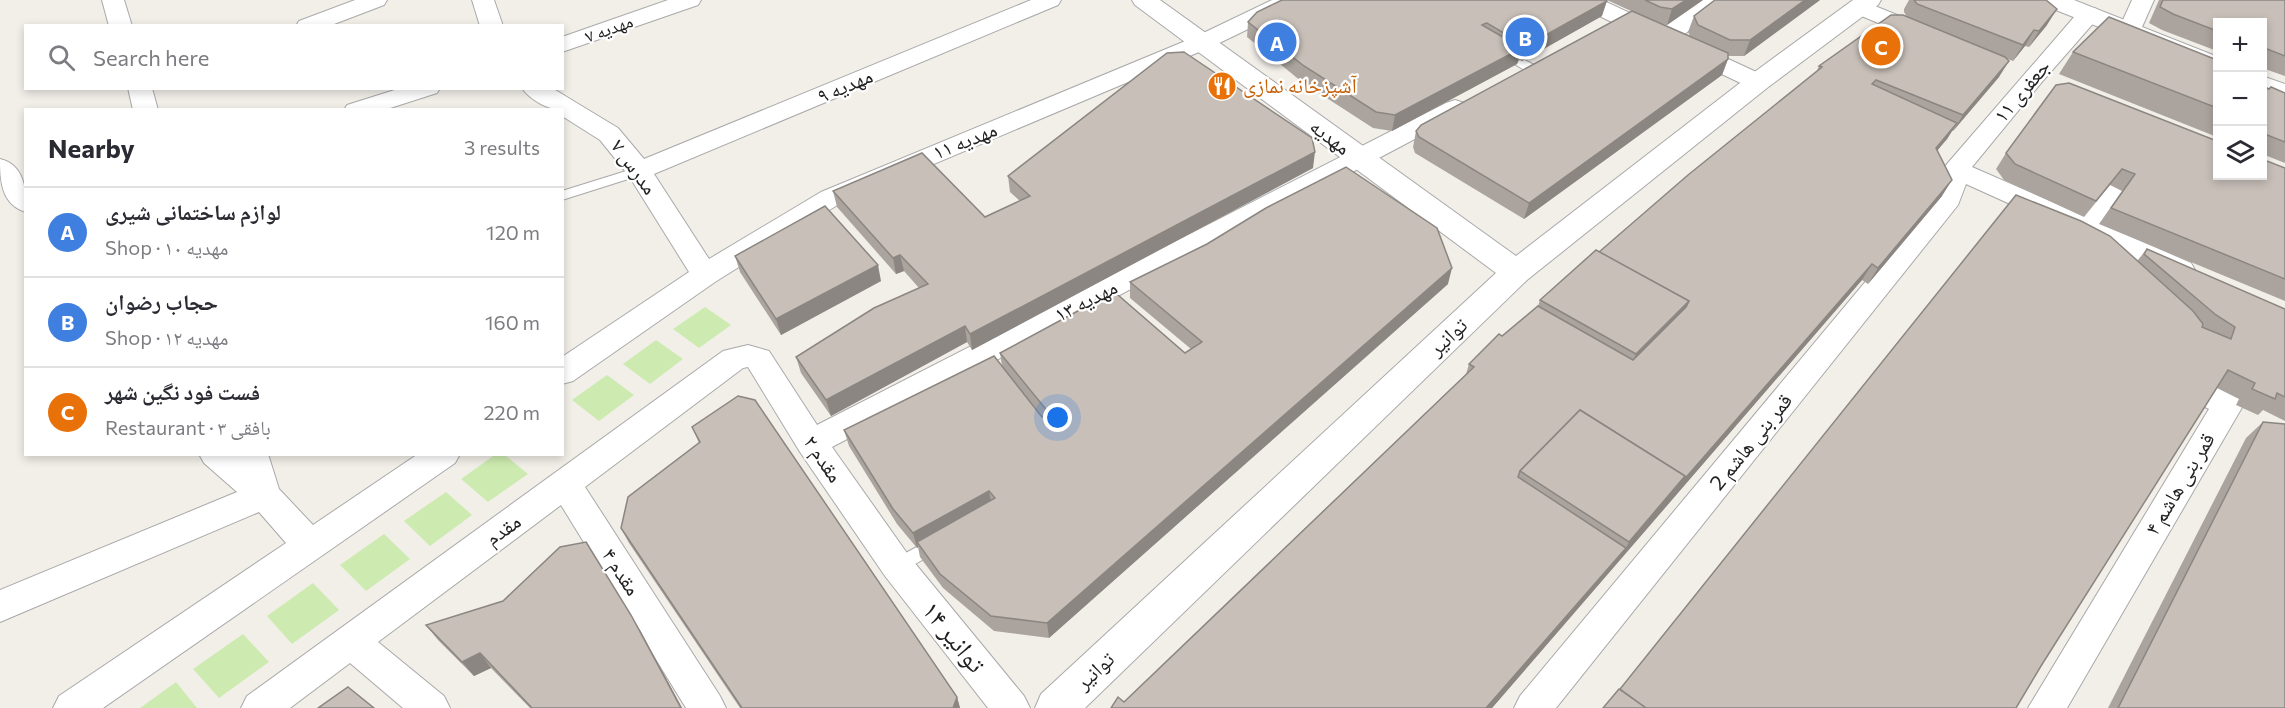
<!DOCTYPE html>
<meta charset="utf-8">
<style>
:root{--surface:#fff;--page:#f7f7f7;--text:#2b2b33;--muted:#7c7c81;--line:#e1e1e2;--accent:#2563eb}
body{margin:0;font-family:Commissioner,"Noto Naskh Arabic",sans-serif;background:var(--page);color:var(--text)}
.controls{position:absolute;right:18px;top:18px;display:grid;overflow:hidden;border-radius:0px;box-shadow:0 3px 9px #0003}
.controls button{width:54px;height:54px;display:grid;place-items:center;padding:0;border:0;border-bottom:2px solid var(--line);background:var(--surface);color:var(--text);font:30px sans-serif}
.you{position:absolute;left:1058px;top:418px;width:21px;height:21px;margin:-15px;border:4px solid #fff;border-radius:50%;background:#1a73e8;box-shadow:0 0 0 9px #1a73e833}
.badge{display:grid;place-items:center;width:39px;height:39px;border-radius:50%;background:var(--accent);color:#fff;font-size:20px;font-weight:700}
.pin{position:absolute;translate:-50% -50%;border:3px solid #fff;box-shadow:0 2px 6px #0006}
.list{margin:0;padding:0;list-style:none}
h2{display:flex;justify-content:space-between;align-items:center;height:78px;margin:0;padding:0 24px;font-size:26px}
h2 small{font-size:20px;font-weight:400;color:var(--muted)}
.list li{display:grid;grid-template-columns:39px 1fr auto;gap:18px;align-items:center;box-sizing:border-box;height:90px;padding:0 24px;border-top:2px solid var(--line)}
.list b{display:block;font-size:22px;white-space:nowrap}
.list p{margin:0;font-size:20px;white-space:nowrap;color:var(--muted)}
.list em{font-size:20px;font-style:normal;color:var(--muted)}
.icon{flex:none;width:33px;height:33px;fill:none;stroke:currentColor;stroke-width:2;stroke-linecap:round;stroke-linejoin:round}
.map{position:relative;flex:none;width:2285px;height:708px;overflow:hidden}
.search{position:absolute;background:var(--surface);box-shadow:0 3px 9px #0003;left:24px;top:24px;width:540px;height:66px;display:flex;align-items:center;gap:15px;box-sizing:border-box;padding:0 21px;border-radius:0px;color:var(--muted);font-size:22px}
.panel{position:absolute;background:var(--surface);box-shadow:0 3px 9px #0003;left:24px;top:108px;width:540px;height:348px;border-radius:0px}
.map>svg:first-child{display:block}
.grass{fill:#cdebb0}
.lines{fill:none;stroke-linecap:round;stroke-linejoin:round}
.service-casing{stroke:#a9a9a9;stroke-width:2}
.minor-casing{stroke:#a9a9a9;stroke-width:2}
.tertiary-casing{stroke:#a9a9a9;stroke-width:2}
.service{fill:#fff;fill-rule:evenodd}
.minor{fill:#fff;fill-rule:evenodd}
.tertiary{fill:#fff;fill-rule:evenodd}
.wall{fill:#aba49e}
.shaded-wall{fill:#8b8681}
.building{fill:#c7bfb8;stroke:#8b8681;stroke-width:1.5}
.labels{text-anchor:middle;stroke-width:4.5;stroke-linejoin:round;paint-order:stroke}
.far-street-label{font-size:18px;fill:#222;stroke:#fff}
.street-label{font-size:21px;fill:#222;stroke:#fff}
.food-label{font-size:21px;fill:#c56008;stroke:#fff;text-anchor:start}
.near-street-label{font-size:26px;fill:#222;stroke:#fff}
</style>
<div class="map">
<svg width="2285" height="708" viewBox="0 0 2285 708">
<rect width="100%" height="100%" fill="#f2efe9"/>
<g class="grass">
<polygon points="705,307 731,325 699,348 673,329"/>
<polygon points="656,340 683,359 650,384 623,364"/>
<polygon points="607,375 634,395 599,421 572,400"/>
<polygon points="496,454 505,455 528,474 488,502 461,479"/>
<polygon points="446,492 472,515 430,546 404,521"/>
<polygon points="384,534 410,559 366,591 340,565"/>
<polygon points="313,583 339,610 292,644 267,616"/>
<polygon points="243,634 269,662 219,698 193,669"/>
<polygon points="176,682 197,708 140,708"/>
</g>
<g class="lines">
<g class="service-casing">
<g id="service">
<polygon points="1502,48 1534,65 1536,68 1534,71 1526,71 1498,54 1498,50"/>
<polygon points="639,167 644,168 646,171 644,174 562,200 562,191"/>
<polygon points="937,536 943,538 946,543 943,548 903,571 897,573 891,571 888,566 891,561"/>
</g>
</g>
<g class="minor-casing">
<g id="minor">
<polygon points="102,0 124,0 132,26 109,26"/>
<polygon points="355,0 387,0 384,5 329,26 296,26 299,21"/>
<polygon points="472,0 494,0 503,26 480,26"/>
<polygon points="668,0 701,0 698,5 562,52 562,37"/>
<path d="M1031 0H1061L1058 5 654 174 709 259 821 192 1195 37 1272 0H1301L1298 5 1211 47 839 204 715 282 573 381 562 384V357L689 272 629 176 600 140 562 116V110C549 110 530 100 522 88H552L618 128 644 159Z"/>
<polygon points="1573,0 1602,0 1662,28 1702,0 1727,0 1681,37 1767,77 1770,82 1767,87 1758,89 1749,87 1576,5"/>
<polygon points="1860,0 1932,29 1936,34 1932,39 1924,41 1916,39 1852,12 1849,7 1852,2"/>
<polygon points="2132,0 2154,0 2138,36 2130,38 2122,36 2118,31"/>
<path d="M2089 7 2097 9 2100 14 2097 19 2041 83 1972 167 2082 215C2095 199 2103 178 2125 184L2129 190 2104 225 2191 263 2195 270 2191 277 2181 280 2171 277 1966 184 1958 205 1556 708H1514L1520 696 1936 197 1943 170 1947 164 2081 9Z"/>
<polygon points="128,88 152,88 158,110 133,110"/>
<polygon points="401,88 440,88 437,93 384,110 344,110 347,105"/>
<polygon points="1455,100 1464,103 1467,108 1464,113 832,447 909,556 1024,696 1030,708 988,708 885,576 800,452 748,367 743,368 585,487 720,696 726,708 686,708 561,505 378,642 444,696 450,708 403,708 350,663 290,708 241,708 247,696 723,351 748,345 769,351 817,425 1446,103"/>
<path d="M0 159C25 165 26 190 26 212 1 205 0 180 0 159Z"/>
<polygon points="2176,367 2239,396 2244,404 2067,708 2028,708 2209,409 2165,387 2161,379 2165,371"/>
<polygon points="199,454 268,454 279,489 313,525 418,454 460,454 455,463 103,708 53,708 59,696 286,543 259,512 0,622 0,590 237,492 204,463"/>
</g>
</g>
<g class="tertiary-casing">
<g id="tertiary">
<polygon points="1132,0 1160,0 1516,256 1749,76 1853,0 1881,0 1878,5 1767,88 1527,280 1085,708 1035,708 1041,694 1496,273 1135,5"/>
<polygon points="2040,0 2074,0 2218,57 2218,74 2043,5"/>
<polygon points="2262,76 2285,84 2285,101 2262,94"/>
</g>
</g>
<use href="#service" class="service"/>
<use href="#minor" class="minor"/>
<use href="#tertiary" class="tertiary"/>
</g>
<g class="wall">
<polygon points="1607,0 1703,0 1667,25 1661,24 1690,36 1688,32 1694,16 1820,0 1744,56 1728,56 1728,59 1722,75 1524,219 1415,153 1413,147 1416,131 1631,11"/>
<polygon points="1909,0 2046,0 2047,25 2029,47 2025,46 2013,61 2005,58 1999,77 1953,131 1952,131 1947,139 1937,150 1942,196 1868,284 1862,280 1492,708 1111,708 1124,702 1466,374 1469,364 1538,306 1540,300 1599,252 1816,73 1819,66 1907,17 1904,12 1904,9"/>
<polygon points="2159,0 2285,0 2285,76 2262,68 2262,22 2217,22 2217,51 2162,30 2149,23"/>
<polygon points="1602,16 1522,61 1519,60 1517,64 1392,131 1373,128 1302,82 1247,37 1248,22"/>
<polygon points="2073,52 2217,60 2217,137 2059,74"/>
<polygon points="2262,86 2285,93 2285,163 2262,154"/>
<polygon points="2006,153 2285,168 2285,301 2099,224 2122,191 2110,185 2084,217 2004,180 1996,169"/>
<polygon points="1313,168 972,350 967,342 831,416 801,373 796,357 919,288 904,271 896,274 837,207 833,191 985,217 1020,201 1010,192 1008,176"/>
<polygon points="2147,249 2285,309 2285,421 2263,410 2258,415 2236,405 2239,399 2217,388 2041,666 1620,689 2137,261"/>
<polygon points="735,256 881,281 781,335 740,272"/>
<polygon points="1130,282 1448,284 1049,638 994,631 943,588 920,557 918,547 917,548 897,524 849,446 844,430 1002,366 1000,353 1185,353 1191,349 1130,298"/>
<polygon points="2263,422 2285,708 2108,708 2246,438"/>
<polygon points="692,427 957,697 960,708 740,708 629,543 621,528 699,443"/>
<polygon points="426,625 640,630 682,708 530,708 491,668 474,676 438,640"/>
</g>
<g class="shaded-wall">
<polygon points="1686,0 1703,0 1667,25 1672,9"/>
<polygon points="1805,0 1820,0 1744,56 1750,40"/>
<polygon points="1607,1 1602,16 1522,61 1526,46"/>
<polygon points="2057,9 2047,25 2029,47 2039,31"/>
<polygon points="2034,30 2025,46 2013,61 2023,45"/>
<polygon points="1522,48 1517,64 1392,131 1395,115"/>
<polygon points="1728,59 1722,75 1524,219 1529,203"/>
<polygon points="2009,61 1999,77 1953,131 1963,115"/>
<polygon points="1957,123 1947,139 1926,164 1936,148"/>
<polygon points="1315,152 1313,168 972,350 970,334"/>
<polygon points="1952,180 1942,196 1868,284 1878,268"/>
<polygon points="900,255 904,271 896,274 893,258"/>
<polygon points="1872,264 1862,280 1492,708 1486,708 1626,548 1629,542 1685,476"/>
<polygon points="878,265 881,281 781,335 776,319"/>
<polygon points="1452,268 1448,284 1049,638 1047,623"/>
<polygon points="1689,301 1678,323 1626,376 1636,354"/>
<polygon points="965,326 967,342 831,416 826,400"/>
<polygon points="989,491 992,507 917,542 918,547 917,548 913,533"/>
<polygon points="631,615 640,630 682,708 681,708"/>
<polygon points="480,653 491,668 474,676 462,662"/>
<polygon points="957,697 960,708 953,708"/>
</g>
<g class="building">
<polygon points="1282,0 1606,0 1607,1 1526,46 1487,23 1484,24 1482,25 1522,48 1395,115 1376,112 1304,66 1248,22 1257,12"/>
<polygon points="1645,0 1686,0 1672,9 1660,7"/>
<polygon points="1715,0 1805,0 1750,40 1730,40 1698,25 1694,16"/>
<polygon points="1914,0 2046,0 2057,9 2039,31 2034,30 2023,45 1917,4"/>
<polygon points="2163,0 2285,0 2285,56 2262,47 2262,22 2217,22 2217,31 2173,14 2160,7"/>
<polygon points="1632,11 1728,53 1728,59 1529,203 1419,137 1416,131 1421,125"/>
<polygon points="1891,15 1903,15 2005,57 2009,61 1963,115 1876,80 1872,84 1957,123 1936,148 1952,180 1878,268 1872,264 1682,482 1685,476 1580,410 1520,471 1518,477 1626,548 1486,708 1111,708 1118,697 1124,702 1474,367 1469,364 1499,334 1502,336 1538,306 1633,360 1686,307 1689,301 1599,252 1688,175 1822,67 1819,66"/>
<polygon points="2109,17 2217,60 2217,108 2073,52"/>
<polygon points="1184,52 1312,138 1315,152 970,334 965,326 826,400 796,357 874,308 928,284 900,255 893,258 833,191 922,153 985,217 1030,196 1008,176 1167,53"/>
<polygon points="2069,83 2217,141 2217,176 2262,176 2262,159 2285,168 2285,279 2111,208 2135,174 2122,169 2096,201 2015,164 2006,153 2056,85"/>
<polygon points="2262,86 2269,89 2271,87 2285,93 2285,142 2262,133"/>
<polygon points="1346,167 1437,228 1452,268 1047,623 991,616 940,574 917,542 995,498 989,491 913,533 893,509 844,430 994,356 1042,417 1049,413 1000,353 1087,306 1111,289 1185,353 1202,342 1130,282 1207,244 1266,208"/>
<polygon points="2016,195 2081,221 2110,236 2193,311 2203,324 2202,327 2231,339 2235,327 2216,315 2144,254 2147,249 2285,309 2285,397 2277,393 2275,399 2252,389 2255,383 2228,370 2041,666 2016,708 1646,708 1620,689"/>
<polygon points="825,206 878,265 776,319 735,256"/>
<polygon points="1596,250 1689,301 1636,354 1540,300"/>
<polygon points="738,396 755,400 957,697 953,708 742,708 621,528 628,497 700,442 692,427"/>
<polygon points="1580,410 1685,476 1629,542 1520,471"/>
<polygon points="2263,422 2285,424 2285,708 2118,708"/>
<polygon points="586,542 631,615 681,708 532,708 480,653 462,662 426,625 503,601 560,547"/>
<polygon points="348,687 374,708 318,708"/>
<polygon points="1619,689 1646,708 1603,708"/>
</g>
<defs>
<g id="restaurant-disc" transform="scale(1.5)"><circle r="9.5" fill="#e8710a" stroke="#fff"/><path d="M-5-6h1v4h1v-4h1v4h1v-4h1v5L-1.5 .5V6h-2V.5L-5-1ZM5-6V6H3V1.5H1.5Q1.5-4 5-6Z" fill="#fff"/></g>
</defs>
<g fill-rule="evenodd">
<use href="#restaurant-disc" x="1222" y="86"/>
</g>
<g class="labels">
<g class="far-street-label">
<text transform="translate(609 29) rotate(-20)" y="6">مهدیه ۷</text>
</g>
<g class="street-label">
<text transform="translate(845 86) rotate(-23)" y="7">مهدیه ۹</text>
<text transform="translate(2022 91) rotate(-50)" y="7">جعفری ۱۱</text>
<text transform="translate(1330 137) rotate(37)" y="7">مهدیه</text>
<text transform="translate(965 141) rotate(-22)" y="7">مهدیه ۱۱</text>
<text transform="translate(634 167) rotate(54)" y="7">مدرس ۷</text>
<text transform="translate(1086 301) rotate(-27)" y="7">مهدیه ۱۳</text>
<text transform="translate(1448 337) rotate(-43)" y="7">توانیر</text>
<text transform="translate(1751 442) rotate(-51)" y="7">قمر بنی هاشم 2</text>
<text transform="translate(823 459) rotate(56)" y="7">مقدم ۲</text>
<text transform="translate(2180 484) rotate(-59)" y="7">قمر بنی هاشم ۴</text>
<text transform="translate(503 530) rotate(-36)" y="7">مقدم</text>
<text transform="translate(621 572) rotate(57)" y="7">مقدم ۴</text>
<text transform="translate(1095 671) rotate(-43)" y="7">توانیر</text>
</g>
<g class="food-label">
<text x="1243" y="93">آشپزخانه نمازی</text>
</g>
<g class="near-street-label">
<text transform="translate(954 637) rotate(51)" y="9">توانیر ۱۴</text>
</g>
</g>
</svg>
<div class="controls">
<button>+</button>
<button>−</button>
<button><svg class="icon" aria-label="layers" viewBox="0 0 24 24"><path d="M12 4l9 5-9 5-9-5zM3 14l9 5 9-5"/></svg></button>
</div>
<div class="you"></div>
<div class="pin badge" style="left:1277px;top:42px;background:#3f7fe0">A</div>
<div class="pin badge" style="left:1525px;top:37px;background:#3f7fe0">B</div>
<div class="pin badge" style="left:1881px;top:46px;background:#e8710a">C</div>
<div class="search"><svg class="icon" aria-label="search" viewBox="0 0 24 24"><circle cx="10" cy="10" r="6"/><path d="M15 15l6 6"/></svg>Search here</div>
<section class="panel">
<h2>Nearby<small>3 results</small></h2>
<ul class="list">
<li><span class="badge" style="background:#3f7fe0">A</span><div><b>لوازم ساختمانی شیری</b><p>Shop · مهدیه ۱۰</p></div><em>120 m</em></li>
<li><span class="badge" style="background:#3f7fe0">B</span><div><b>حجاب رضوان</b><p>Shop · مهدیه ۱۲</p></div><em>160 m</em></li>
<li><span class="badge" style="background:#e8710a">C</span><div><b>فست فود نگین شهر</b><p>Restaurant · بافقی ۳</p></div><em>220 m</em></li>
</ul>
</section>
</div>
